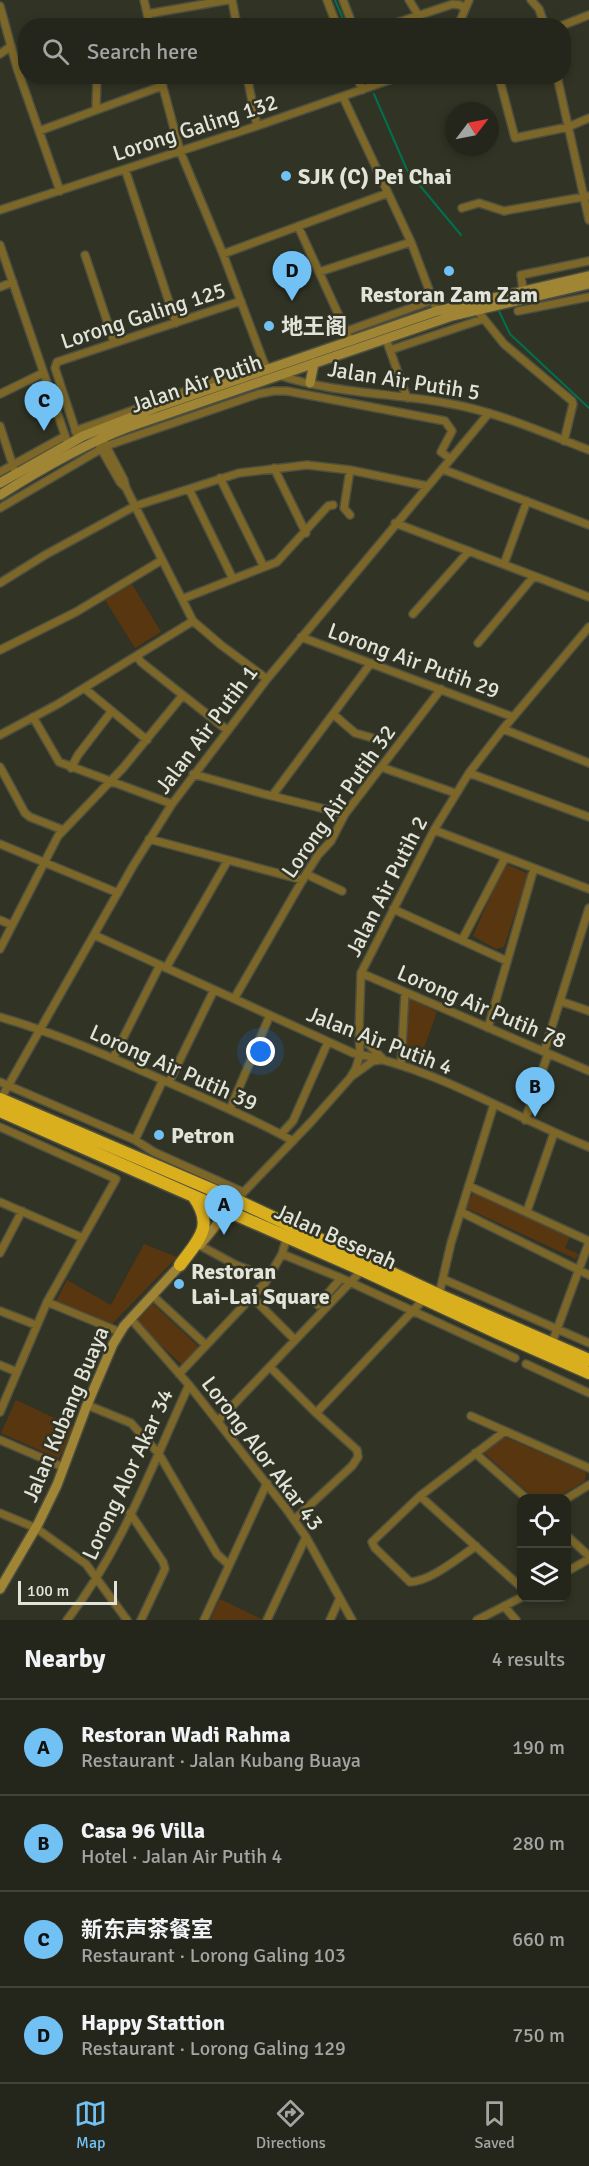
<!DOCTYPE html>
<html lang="en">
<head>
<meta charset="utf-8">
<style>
	body { margin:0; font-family:Signika,"Noto Sans SC",sans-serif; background:#2d2e24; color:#f1f3f6 }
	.controls { position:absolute; right:18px; bottom:18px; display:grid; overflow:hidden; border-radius:12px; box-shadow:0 3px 9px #0003 }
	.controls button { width:54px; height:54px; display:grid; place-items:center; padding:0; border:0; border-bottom:2px solid #42433a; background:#25261b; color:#f1f3f6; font:30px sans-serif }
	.compass { position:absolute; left:445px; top:102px; width:54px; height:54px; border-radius:50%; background:#25261b; box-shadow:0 3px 9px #0003; rotate:58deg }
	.scale { position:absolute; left:18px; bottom:15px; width:99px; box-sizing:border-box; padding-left:6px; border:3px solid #e2e4da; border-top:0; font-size:16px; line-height:21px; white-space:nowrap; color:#e2e4da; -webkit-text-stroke:4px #313324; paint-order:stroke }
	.you { position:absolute; left:261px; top:1052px; width:21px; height:21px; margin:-15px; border:4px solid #fff; border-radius:50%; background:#1a73e8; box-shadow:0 0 0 9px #1a73e833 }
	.badge { display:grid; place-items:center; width:39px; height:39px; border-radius:50%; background:#71c1f5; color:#111; font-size:20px; font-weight:700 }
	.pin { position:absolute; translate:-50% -50px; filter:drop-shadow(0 2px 3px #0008) }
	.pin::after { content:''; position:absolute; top:32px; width:21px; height:18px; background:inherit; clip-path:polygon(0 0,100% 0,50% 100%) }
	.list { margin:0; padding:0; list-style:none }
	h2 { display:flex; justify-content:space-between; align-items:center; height:78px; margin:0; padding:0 24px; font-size:26px }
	h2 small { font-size:20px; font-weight:400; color:#a3a5a3 }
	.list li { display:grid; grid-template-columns:39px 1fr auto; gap:18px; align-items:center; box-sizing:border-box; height:96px; padding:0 24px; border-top:2px solid #42433a }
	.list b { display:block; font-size:22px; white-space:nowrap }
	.list p { margin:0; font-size:20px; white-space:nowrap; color:#a3a5a3 }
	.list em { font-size:20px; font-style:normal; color:#a3a5a3 }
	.icon { flex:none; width:33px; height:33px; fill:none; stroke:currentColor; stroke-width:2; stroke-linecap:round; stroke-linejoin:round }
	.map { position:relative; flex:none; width:589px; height:1620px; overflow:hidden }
	.search { position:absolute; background:#25261b; box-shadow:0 3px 9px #0003; left:18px; right:18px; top:18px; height:66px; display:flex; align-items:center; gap:15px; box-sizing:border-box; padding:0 21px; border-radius:24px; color:#a3a5a3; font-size:22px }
	.sheet { height:462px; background:#25261b }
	nav { display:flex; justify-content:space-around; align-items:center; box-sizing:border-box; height:84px; border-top:2px solid #42433a; background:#25261b; font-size:16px; color:#a3a5a3 }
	nav a { display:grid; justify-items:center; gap:3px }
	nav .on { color:#71c1f5 }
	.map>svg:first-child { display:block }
</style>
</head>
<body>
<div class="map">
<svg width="589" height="1620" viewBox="0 0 589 1620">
	<rect width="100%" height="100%" fill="#313324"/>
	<path fill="#583610" d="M 132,584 L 161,632 L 135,648 L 105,600 Z
		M 505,863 L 528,874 L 504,947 L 496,949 L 473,936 Z
		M 409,998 L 437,1012 L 418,1065 L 406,1061 Z
		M 474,1191 L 571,1235 L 565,1248 L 579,1254 L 576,1259 L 466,1208 Z
		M 144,1244 L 177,1257 L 111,1325 L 55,1303 L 67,1280 L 111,1305 Z
		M 152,1303 L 199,1347 L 182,1365 L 135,1321 Z
		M 16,1400 L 74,1427 L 59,1459 L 1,1433 Z
		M 505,1437 L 586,1472 L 585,1481 L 556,1498 L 534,1498 L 484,1453 Z
		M 220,1599 L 263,1620 L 210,1620 Z"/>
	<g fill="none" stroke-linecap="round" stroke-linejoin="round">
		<path stroke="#00714f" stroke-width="2" d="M 335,0 L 346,26
			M 367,76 L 369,80
			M 374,94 L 407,170 L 461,235
			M 497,307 L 510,334 L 589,408"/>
		<g stroke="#4d4f41" stroke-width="10">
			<path id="street" d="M 144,0 L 150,26
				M 232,0 L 237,26
				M 327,0 L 337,26
				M 343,0 L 353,26
				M 409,0 L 425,26
				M 531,0 L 539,9 L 545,26
				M 0,6 L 17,68 L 60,191
				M 147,14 L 228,0
				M 387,26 L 453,4 L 460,5 L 465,9
				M 458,26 L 469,0
				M 561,26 L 589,15
				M 0,54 L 11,46
				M 160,76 L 180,151 L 223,254 L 264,363 L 269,370
				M 247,76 L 257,126
				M 357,76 L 362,90
				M 557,76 L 589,220
				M 500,81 L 515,138 L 568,127 L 589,118
				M 343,97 L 411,242 L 437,311
				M 96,109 L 97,76
				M 39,131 L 162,86
				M 125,169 L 176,323
				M 462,208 L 479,203 L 504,211 L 589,196
				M 0,210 L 257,126 L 401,76
				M 298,226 L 351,342
				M 0,245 L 68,444
				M 223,254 L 388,193
				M 85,255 L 114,342
				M 319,272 L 411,242
				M 0,287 L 13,282
				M 523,290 L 521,275 L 589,261
				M 476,309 L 504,344 L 572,401 L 573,404 L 564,441
				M 518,311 L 589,297
				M 347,331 L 433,300
				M 386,339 L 407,398
				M 390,350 L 483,319
				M 278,375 C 332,393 390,393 446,403 C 495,411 542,432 589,450
				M 0,394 L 43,373
				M 0,426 L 14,469
				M 75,431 L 264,363
				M 78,438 L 55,368 L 57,362 L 241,301
				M 104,442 L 124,480 L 126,488 L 193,621 L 221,645 L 267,679
				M 106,446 L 258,394 L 274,391 L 287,391 L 445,421 L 452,431 L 441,452 L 451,459
				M 100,447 L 120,482 L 126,488
				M 274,468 L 306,533
				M 442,469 L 589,525
				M 0,472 L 65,436
				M 220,478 L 264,567
				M 189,489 L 233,579
				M 0,508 L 101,449
				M 350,515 L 344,508 L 350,470
				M 395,523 L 589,597
				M 504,564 L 527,501
				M 0,583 L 45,555 L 135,506 L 239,473 L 307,465 L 350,470 L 427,486
				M 182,599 L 277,562 L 328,506 L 333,505
				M 413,614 L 469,551
				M 301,637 L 513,717
				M 478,643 L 534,576
				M 0,650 L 76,612 L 162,560
				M 137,656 L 141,662 L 227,730
				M 84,688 L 147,740
				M 333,714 L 355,733 L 380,740
				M 33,717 L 59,762 L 172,804
				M 503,729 L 589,763
				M 0,735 L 58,704 L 193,621
				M 0,767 L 25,813 L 30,817 L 63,830
				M 381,767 L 455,793
				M 71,768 L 78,755 L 111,712
				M 469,773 L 589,817
				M 193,774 L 264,794 L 345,814
				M 272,796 L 371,663
				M 434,830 L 589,889
				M 149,839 L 303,880
				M 0,844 L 118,893
				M 306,874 L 342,891
				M 393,909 L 507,961
				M 0,920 L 12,925
				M 94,935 L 353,1053 C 436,1068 511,1116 589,1147
				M 462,940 L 505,858
				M 0,949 L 58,836 L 123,768 L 183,695
				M 166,968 L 228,860
				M 361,973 L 589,1071
				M 234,999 L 306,874 L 318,855 L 331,841 L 345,814 L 441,689
				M 560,1001 L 589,1011
				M 0,1017 C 59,1034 115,1059 172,1084 C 213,1102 254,1119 293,1141
				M 488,1028 L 534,868
				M 360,1032 L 367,1043 L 382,1058
				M 544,1052 L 589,908
				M 113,1058 L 160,965
				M 401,1065 L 405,992
				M 352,1076 L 373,1061 L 381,1060
				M 0,1082 L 135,1140 L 154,1152 L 243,1192
				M 169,1082 L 214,990
				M 0,1100 L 133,866 L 172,804 L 267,679 L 489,413
				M 230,1109 L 270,1015
				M 525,1120 L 548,1054
				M 0,1127 L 116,1179 L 47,1302 L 0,1412
				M 281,1134 L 293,1121 L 328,1042
				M 135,1140 L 163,1080
				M 469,1186 L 589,1241
				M 236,1200 L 311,1122 L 350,1078 L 356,1068 L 360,1054 L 359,1031 L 361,973 L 434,830 L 469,773 L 503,729 L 589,627
				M 0,1202 L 83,1238
				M 527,1211 L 554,1133
				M 461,1212 L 589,1275
				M 199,1245 L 236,1265 L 269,1277
				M 0,1253 L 22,1211
				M 282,1254 L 341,1278 L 515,1358
				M 443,1279 L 589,1343
				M 439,1295 L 451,1243 L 494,1104
				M 153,1296 L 206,1345
				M 252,1297 L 295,1340
				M 47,1302 L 120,1332
				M 318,1305 L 341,1278
				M 0,1311 L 36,1325
				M 131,1319 L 189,1385 L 287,1510 L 306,1537 L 352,1620
				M 552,1343 L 589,1242
				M 526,1364 L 589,1393
				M 0,1365 L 17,1372
				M 270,1367 L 316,1413 L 357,1450 L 358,1457 L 352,1466 L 294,1520
				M 179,1374 L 265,1283 L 282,1254 L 287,1237
				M 87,1405 L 131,1423 L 159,1454 L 217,1554 L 229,1565
				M 316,1413 L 424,1299
				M 471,1416 L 589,1468
				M 218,1421 L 362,1270
				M 0,1440 L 63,1467
				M 475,1453 L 526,1498
				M 420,1496 L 522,1588
				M 566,1499 L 589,1485
				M 0,1513 L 36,1528 L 86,1564 L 127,1620
				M 130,1513 L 163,1562 L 165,1569 L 141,1620
				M 566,1535 L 589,1556
				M 476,1546 C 458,1558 431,1581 410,1582 L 375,1548 L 372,1542 L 420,1496 L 505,1431
				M 566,1572 L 589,1559
				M 504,1606 L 516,1620
				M 67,1620 C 122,1550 152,1465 189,1385
				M 204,1620 L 267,1483
				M 267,1620 L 306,1537
				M 330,1620 L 340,1598
				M 477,1620 L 522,1597"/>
		</g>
		<g stroke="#4d4f41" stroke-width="12">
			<path id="secondary" d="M 310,383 L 314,363
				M 0,483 L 83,436 L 155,408 L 437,311 L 589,276
				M 0,495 C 41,469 84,444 129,427 L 452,316 L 589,284
				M 200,1245 L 231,1207
				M 0,1589 L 38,1524 L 57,1485 L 87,1405 L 113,1344 L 124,1326 L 184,1261"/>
		</g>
		<g stroke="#4d4f41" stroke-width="15">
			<path id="highway" d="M 0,1099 L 236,1200 L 439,1295 L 589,1360
				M 0,1111 L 362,1270 L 498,1333 L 589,1373
				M 180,1265 C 198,1240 215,1227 194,1197"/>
		</g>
		<use href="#street" stroke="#7c6728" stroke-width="7"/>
		<use href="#secondary" stroke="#a08535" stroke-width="9"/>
		<use href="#highway" stroke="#daaf1e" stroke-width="12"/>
	</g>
	<g fill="#71c1f5" stroke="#313324" stroke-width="2">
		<circle cx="286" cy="176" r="6"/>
		<circle cx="449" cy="271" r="6"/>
		<circle cx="269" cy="326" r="6"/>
		<circle cx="159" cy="1135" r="6"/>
		<circle cx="179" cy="1284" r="6"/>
	</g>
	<g text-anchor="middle" stroke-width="5" stroke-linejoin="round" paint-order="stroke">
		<g font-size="22" fill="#e2e4da" stroke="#313324">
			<text transform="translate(195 127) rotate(-18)" y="8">Lorong Galing 132</text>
			<text transform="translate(143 315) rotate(-18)" y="8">Lorong Galing 125</text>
			<text transform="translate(404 380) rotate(9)" y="8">Jalan Air Putih 5</text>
			<text transform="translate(196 383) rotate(-19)" y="8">Jalan Air Putih</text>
			<text transform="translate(414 660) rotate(20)" y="8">Lorong Air Putih 29</text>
			<text transform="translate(206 729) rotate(-53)" y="8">Jalan Air Putih 1</text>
			<text transform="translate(338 801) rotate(-55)" y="8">Lorong Air Putih 32</text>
			<text transform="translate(386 886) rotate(-63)" y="8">Jalan Air Putih 2</text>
			<text transform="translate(482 1006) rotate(23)" y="8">Lorong Air Putih 78</text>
			<text transform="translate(380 1040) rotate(21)" y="8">Jalan Air Putih 4</text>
			<text transform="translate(174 1067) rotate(24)" y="8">Lorong Air Putih 39</text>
			<text transform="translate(336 1236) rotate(24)" y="8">Jalan Beserah</text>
			<text transform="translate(65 1414) rotate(-67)" y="8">Jalan Kubang Buaya</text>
			<text transform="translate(263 1453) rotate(53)" y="8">Lorong Alor Akar 43</text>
			<text transform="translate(127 1474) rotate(-65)" y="8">Lorong Alor Akar 34</text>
		</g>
		<g font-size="22" font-weight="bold" fill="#e2e4da" stroke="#313324" text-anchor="start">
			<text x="298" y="184">SJK (C) Pei Chai</text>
			<text x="449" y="302" text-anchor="middle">Restoran Zam Zam</text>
			<text x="281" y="334">地王阁</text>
			<text x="171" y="1143">Petron</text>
			<text x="191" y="1279">Restoran<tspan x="191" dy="25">Lai-Lai Square</tspan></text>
		</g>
	</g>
</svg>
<div class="controls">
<button><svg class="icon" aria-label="locate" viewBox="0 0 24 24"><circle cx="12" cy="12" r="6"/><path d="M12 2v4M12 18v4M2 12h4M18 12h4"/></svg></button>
<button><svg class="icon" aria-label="layers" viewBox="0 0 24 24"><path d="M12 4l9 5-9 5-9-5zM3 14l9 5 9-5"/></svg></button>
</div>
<svg class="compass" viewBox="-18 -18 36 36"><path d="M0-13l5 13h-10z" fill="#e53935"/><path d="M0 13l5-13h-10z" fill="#a3a5a3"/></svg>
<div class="scale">100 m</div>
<div class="you"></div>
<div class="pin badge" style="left:224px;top:1235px">A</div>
<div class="pin badge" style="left:535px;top:1117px">B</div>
<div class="pin badge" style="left:44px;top:431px">C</div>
<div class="pin badge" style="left:292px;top:301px">D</div>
<div class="search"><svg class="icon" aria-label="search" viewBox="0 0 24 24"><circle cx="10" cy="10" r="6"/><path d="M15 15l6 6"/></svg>Search here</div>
</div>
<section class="sheet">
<h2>Nearby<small>4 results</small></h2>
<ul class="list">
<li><span class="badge">A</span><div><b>Restoran Wadi Rahma</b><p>Restaurant · Jalan Kubang Buaya</p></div><em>190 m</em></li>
<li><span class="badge">B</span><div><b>Casa 96 Villa</b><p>Hotel · Jalan Air Putih 4</p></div><em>280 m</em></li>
<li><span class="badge">C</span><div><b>新东声茶餐室</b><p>Restaurant · Lorong Galing 103</p></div><em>660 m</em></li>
<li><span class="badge">D</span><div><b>Happy Stattion</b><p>Restaurant · Lorong Galing 129</p></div><em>750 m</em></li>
</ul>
</section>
<nav>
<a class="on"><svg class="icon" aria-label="map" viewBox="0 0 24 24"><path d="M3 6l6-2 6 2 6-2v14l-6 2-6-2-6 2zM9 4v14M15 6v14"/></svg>Map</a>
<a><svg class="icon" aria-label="directions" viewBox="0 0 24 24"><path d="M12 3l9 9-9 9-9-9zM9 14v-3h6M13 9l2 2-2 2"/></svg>Directions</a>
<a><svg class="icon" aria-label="saved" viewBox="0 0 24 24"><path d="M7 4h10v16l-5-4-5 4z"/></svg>Saved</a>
</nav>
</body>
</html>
